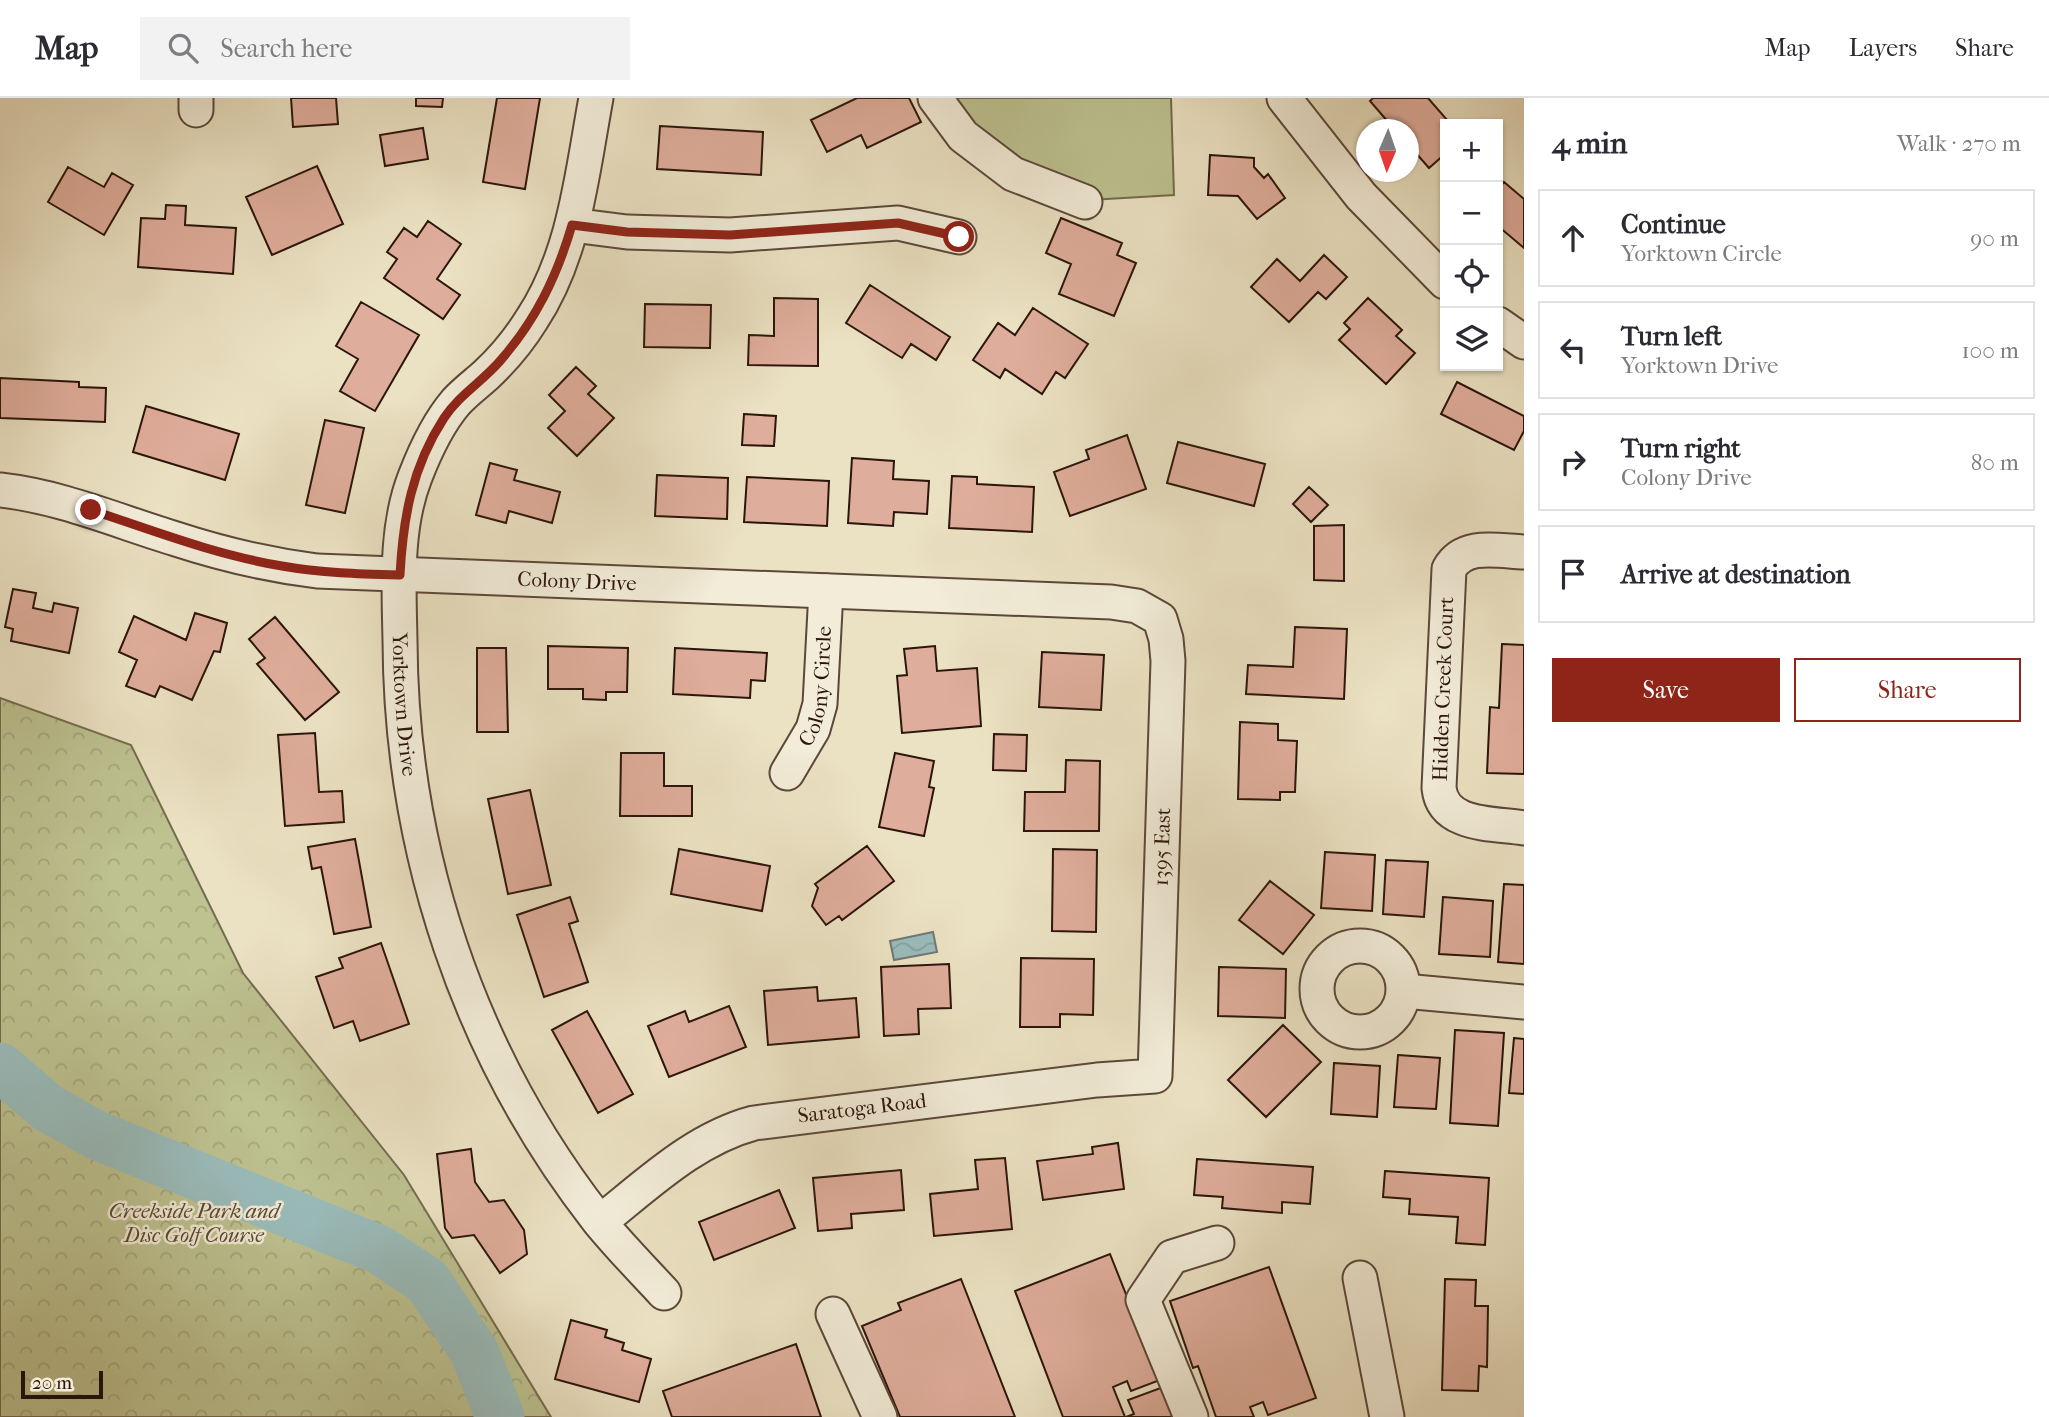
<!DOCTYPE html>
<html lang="en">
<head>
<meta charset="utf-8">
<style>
	body { margin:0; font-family:"IM FELL French Canon",serif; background:#f2f2f3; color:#2b2b33 }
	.controls { position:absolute; right:21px; top:21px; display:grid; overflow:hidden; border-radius:0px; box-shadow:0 2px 5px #0004 }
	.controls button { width:63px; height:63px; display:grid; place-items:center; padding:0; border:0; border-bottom:2px solid #e1e1e2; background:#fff; color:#2b2b33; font:35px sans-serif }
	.compass { position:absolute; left:1356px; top:21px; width:63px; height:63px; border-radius:50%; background:#fff; box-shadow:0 2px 5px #0004; rotate:182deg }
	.scale { position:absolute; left:21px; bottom:18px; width:82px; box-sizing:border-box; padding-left:7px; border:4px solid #2c150b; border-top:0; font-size:19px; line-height:24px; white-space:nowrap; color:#2c150b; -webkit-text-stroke:5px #f2ecd8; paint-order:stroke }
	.stop { position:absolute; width:21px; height:21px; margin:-16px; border:5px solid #8f2418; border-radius:50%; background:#fff }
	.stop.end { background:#8f2418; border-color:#fff; box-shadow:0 2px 7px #0008 }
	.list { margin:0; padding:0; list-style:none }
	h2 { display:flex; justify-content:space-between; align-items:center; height:91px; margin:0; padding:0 28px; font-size:30px }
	h2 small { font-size:23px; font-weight:400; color:#7c7c81 }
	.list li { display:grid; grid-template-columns:46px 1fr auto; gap:21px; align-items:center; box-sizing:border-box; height:98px; margin:0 14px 14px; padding:0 14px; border:2px solid #e1e1e2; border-radius:0px }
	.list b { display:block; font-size:26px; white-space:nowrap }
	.list p { margin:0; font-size:23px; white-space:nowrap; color:#7c7c81 }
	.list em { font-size:23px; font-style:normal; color:#7c7c81 }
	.actions { display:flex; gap:14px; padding:21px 28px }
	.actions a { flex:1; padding:16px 0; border:2px solid #8f2418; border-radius:0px; text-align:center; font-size:24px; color:#8f2418 }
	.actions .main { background:#8f2418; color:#fff }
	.icon { flex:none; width:38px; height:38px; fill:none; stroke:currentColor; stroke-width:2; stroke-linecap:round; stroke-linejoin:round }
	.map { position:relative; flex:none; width:1524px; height:1319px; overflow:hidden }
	header { display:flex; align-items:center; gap:42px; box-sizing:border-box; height:98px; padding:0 35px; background:#fff; border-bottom:2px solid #e1e1e2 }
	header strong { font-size:33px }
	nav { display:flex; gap:38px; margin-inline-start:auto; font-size:24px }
	.search { width:490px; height:63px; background:#f2f2f3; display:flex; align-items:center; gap:18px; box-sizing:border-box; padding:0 24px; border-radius:0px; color:#7c7c81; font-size:26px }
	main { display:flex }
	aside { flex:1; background:#fff }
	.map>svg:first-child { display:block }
</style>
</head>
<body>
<header>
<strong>Map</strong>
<div class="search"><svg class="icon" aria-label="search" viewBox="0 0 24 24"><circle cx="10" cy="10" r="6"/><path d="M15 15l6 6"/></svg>Search here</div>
<nav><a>Map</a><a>Layers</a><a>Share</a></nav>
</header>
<main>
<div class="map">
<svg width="1524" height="1319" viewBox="0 0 1524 1319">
	<defs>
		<pattern id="park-crowns" width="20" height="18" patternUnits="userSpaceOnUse" patternTransform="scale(1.75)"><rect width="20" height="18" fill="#bdc290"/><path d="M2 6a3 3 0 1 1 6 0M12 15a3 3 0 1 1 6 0" fill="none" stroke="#a3a67b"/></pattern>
		<pattern id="water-waves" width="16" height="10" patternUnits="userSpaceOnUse" patternTransform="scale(1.75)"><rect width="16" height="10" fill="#9abcbb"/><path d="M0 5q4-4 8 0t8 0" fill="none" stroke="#85a19f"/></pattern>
	</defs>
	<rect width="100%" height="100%" fill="#ebe2c3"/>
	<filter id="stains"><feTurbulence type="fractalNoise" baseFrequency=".00286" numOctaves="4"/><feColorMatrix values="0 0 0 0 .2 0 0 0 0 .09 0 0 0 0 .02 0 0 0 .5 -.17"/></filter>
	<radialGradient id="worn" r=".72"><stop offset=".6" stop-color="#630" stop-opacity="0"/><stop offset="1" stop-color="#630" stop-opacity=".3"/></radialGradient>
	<path fill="#bdc290" stroke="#746c4e" stroke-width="2" d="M 939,0 L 1171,0 L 1174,97 L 1090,102 L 1012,70 Z"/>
	<path fill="url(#park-crowns)" stroke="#746c4e" stroke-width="2" d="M 0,600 L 131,647 L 243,875 L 404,1077 L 551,1319 L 0,1319 Z"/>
	<path fill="url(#water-waves)" stroke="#6e7975" stroke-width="2" d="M 933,834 L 937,854 L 894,862 L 890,843 Z"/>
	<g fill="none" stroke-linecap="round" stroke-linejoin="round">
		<path stroke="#9abcbb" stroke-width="49" d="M 0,969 L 48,1010 L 96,1037 L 380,1152 L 427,1183 L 475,1255 L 500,1319"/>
	</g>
	<path fill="#dfad9b" stroke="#2c150b" stroke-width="2" d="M 291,0 L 336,0 L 338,26 L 293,29 Z
		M 416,0 L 443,0 L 442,9 L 416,8 Z
		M 497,0 L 540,0 L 525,91 L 483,84 Z
		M 857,0 L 909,0 L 921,24 L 867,50 L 861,37 L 827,54 L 811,22 Z
		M 1373,0 L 1428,0 L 1448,23 L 1441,28 L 1445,33 L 1445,56 L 1429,70 L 1408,46 L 1408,32 L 1395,32 L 1370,3 Z
		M 660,28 L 763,34 L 761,77 L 657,71 Z
		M 423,30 L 428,61 L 385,68 L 380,37 Z
		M 1210,57 L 1254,60 L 1254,69 L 1264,80 L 1268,76 L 1285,100 L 1257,121 L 1238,98 L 1208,97 Z
		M 317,68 L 343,126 L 272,157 L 246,99 Z
		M 68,69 L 104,89 L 112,75 L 133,87 L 104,137 L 48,104 Z
		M 1504,84 L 1524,101 L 1524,150 L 1498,128 L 1498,91 Z
		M 166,107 L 186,108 L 185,127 L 236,130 L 233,176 L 138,169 L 141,120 L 165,121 Z
		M 1061,120 L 1122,145 L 1117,157 L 1136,165 L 1114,218 L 1059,196 L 1071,166 L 1046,155 Z
		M 428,123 L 461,146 L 437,181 L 460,197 L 443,221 L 384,180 L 397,161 L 387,154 L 404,130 L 417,139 Z
		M 1324,157 L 1347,179 L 1326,201 L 1318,194 L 1289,224 L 1251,189 L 1277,161 L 1300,183 Z
		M 870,187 L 950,239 L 936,262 L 911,246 L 902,260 L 846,225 Z
		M 774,200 L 818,201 L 818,268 L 748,267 L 749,237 L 774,238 Z
		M 1368,200 L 1402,232 L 1396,238 L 1415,255 L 1386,286 L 1339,242 L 1350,231 L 1344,225 Z
		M 361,204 L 419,237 L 375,313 L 340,293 L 358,261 L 336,248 Z
		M 645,206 L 711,207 L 710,250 L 644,249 Z
		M 1033,210 L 1088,246 L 1065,280 L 1056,274 L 1042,296 L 1005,271 L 1000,280 L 973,262 L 998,225 L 1015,237 Z
		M 576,269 L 596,288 L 588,296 L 614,320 L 577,358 L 548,330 L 565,313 L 549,297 Z
		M 0,280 L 79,284 L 79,289 L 106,290 L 105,324 L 0,320 Z
		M 1457,284 L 1524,318 L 1524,333 L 1514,352 L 1441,316 Z
		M 146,308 L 239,336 L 225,382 L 133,354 Z
		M 744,316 L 776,318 L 774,348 L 742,347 Z
		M 325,322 L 364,330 L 345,415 L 306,407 Z
		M 1127,337 L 1146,391 L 1070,418 L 1054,374 L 1089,361 L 1086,352 Z
		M 1178,344 L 1265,366 L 1254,408 L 1167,385 Z
		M 852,360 L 894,363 L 893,381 L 929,383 L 927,416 L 894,414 L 893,428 L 848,425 Z
		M 490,365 L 517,372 L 514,382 L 560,394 L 552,425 L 509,413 L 506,425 L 476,417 Z
		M 657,377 L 728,380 L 727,421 L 655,418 Z
		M 952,378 L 977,379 L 977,386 L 1034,389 L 1032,434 L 949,430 Z
		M 747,379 L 829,383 L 827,428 L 744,424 Z
		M 1309,389 L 1328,407 L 1311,424 L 1293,406 Z
		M 1344,427 L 1344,483 L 1314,482 L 1314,428 Z
		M 13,491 L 36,495 L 33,510 L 52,514 L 54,505 L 78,510 L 69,555 L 11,543 L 13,531 L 5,529 Z
		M 195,515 L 227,525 L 220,554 L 214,553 L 192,602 L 160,588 L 155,599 L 126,588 L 137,562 L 119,554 L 134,518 L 186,542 Z
		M 275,519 L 339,594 L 305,622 L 257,566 L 265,560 L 249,541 Z
		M 1295,529 L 1347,531 L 1344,601 L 1246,596 L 1248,567 L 1293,569 Z
		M 1502,546 L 1524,547 L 1524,676 L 1487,675 L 1490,609 L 1499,610 Z
		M 548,548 L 628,550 L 627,594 L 606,594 L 606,602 L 583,601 L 583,591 L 548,591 Z
		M 935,548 L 937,573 L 977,570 L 981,628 L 902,635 L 897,578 L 907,577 L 904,551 Z
		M 477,550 L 506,550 L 508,634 L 477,634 Z
		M 675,550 L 767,555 L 765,583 L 751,582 L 750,600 L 673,596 Z
		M 1042,554 L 1104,557 L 1101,612 L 1039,609 Z
		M 1240,624 L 1278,626 L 1278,642 L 1297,643 L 1295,694 L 1280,694 L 1280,702 L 1238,701 Z
		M 315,635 L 319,694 L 342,693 L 344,724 L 285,728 L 278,637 Z
		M 994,636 L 1027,637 L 1026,673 L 993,672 Z
		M 621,655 L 664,655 L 664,688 L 692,688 L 692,718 L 620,718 Z
		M 895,655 L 934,663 L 929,689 L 934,690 L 924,738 L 879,729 Z
		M 1066,662 L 1100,663 L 1099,733 L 1024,733 L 1025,694 L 1065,694 Z
		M 530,692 L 551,787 L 508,796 L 488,701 Z
		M 355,741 L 371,829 L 334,836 L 321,769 L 312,771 L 308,749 Z
		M 867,748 L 894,783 L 842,822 L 839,818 L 826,827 L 812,808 L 818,790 L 815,786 Z
		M 679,751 L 770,768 L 762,813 L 671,796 Z
		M 1053,751 L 1097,752 L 1096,834 L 1052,833 Z
		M 1325,754 L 1375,757 L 1372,813 L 1321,810 Z
		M 1386,762 L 1428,764 L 1424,819 L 1383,816 Z
		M 1270,783 L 1314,817 L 1283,856 L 1239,822 Z
		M 1504,786 L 1524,787 L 1524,866 L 1498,864 Z
		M 570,799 L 578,823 L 569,826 L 588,884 L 544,899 L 517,817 Z
		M 1443,799 L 1493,803 L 1490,859 L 1439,856 Z
		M 381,845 L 409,926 L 360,943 L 353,923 L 334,930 L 316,879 L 343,870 L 339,860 Z
		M 1021,860 L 1094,861 L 1093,917 L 1060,916 L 1060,929 L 1020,929 Z
		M 949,866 L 951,910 L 918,911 L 919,936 L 884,938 L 881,869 Z
		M 1219,869 L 1286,871 L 1285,920 L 1218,918 Z
		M 817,889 L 818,903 L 856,900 L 859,939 L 768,947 L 764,893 Z
		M 729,908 L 746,949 L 669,979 L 648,928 L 685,913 L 689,924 Z
		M 587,913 L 633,996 L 598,1015 L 552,932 Z
		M 1283,927 L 1321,964 L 1266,1019 L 1228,982 Z
		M 1455,932 L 1504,935 L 1498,1028 L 1450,1025 Z
		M 1514,940 L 1524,941 L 1524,996 L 1509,995 Z
		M 1398,957 L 1440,960 L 1436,1011 L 1394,1009 Z
		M 1334,965 L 1380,968 L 1377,1019 L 1331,1016 Z
		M 1118,1045 L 1124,1091 L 1043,1102 L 1037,1063 L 1093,1056 L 1092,1049 Z
		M 471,1051 L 475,1084 L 489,1104 L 504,1102 L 524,1132 L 527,1156 L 500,1175 L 474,1137 L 452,1140 L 445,1130 L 437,1056 Z
		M 1005,1060 L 1012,1131 L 934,1138 L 930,1096 L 978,1091 L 975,1062 Z
		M 1197,1061 L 1313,1069 L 1310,1106 L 1282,1104 L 1282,1115 L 1222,1110 L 1223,1099 L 1194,1097 Z
		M 901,1072 L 904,1112 L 851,1116 L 852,1130 L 818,1133 L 813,1080 Z
		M 1385,1073 L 1489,1080 L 1485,1147 L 1456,1145 L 1458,1119 L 1409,1116 L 1410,1101 L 1383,1099 Z
		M 779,1092 L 795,1130 L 714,1162 L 699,1124 Z
		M 1110,1156 L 1160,1282 L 1131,1293 L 1127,1283 L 1113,1289 L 1125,1319 L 1063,1319 L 1015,1193 Z
		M 1269,1169 L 1316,1300 L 1268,1317 L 1263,1304 L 1250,1309 L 1254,1319 L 1216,1319 L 1198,1268 L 1193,1270 L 1170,1203 Z
		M 961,1181 L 1015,1319 L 900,1319 L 862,1228 L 901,1212 L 898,1205 Z
		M 1445,1181 L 1476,1182 L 1475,1208 L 1488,1208 L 1487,1269 L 1479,1268 L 1478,1293 L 1442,1292 Z
		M 571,1222 L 607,1232 L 605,1239 L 624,1245 L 622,1252 L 651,1261 L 639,1304 L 555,1281 Z
		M 796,1246 L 821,1319 L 672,1319 L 663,1293 Z
		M 1166,1288 L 1178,1319 L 1126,1319 L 1134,1316 L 1128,1302 Z"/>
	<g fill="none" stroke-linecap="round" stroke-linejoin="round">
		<g stroke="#5c4839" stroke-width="37">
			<g id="minor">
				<path id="s1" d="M 596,0 C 582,75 575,156 532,221 C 519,242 503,261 486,277 C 476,286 465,294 456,304 C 438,325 425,353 415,379 C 395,430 399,489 400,543 C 401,752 468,956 598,1122 C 618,1147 642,1171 664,1195"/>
				<path d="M 935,0 L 963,38 L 1013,76 L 1085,104"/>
				<path d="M 1284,0 L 1361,98 L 1445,184"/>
				<path d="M 196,12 L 196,0"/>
				<path d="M 572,127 L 627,134 L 730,137 L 898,125 L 959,139"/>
				<path d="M 1498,226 L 1524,244"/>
				<path id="s2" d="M 0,392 C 62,399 117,423 176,441 C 222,456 269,467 317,473 L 1111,504 L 1137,508 L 1160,521 L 1166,541 L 1168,563 L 1155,978 L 1097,982 L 754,1025 C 694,1041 648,1086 600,1124"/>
				<path d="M 1524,454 C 1498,453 1464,444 1449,471 L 1439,690 C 1443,729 1494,725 1524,730"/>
				<path id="s3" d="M 787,675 L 813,631 L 820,606 L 826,493"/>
				<circle cx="1360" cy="891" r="43"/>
				<path d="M 1404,893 L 1524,904"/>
				<path d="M 1360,1180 L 1387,1319"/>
				<path d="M 833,1216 L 880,1319"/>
				<path d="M 1191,1319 L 1143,1202 L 1172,1159 L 1217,1145"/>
			</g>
		</g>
		<use href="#minor" stroke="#f2ecd8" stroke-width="33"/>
	</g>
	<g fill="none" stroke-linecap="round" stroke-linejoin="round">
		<path stroke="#8f2418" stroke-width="9" d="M 91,412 C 154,433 216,457 282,468 C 321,475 360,476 400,477 C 403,420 412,369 444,320 C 459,297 483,283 500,263 C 536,222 557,178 572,127 L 627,134 L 730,137 L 898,125 L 959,139"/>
	</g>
	<g text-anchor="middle" stroke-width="5" stroke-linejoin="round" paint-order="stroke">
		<g font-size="21" fill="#2c150b" stroke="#f2ecd8">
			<text dy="7" stroke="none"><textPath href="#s2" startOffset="588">Colony Drive</textPath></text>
			<text dy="7" stroke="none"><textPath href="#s3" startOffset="94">Colony Circle</textPath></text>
			<text transform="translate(1443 591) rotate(-88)" y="7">Hidden Creek Court</text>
			<text dy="7" stroke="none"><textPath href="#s1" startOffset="660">Yorktown Drive</textPath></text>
			<text transform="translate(1162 749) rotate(-88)" y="7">1395 East</text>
			<text transform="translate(862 1010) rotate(-7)" y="7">Saratoga Road</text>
		</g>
		<g font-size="21" font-style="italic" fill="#584933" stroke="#f2ecd8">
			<text x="194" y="1120">Creekside Park and<tspan x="194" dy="24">Disc Golf Course</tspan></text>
		</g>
	</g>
	<rect width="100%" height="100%" filter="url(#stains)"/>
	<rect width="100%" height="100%" fill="url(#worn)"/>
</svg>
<div class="controls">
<button>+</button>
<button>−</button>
<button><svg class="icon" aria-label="locate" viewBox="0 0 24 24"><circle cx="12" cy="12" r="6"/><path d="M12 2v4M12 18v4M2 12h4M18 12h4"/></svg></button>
<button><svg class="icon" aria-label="layers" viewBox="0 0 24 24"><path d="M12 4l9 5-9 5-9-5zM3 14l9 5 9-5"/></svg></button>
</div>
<svg class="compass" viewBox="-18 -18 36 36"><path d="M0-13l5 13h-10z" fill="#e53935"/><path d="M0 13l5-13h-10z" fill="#7c7c81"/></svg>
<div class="scale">20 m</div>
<div class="stop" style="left:959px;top:139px"></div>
<div class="stop end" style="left:91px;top:412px"></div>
</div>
<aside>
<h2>4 min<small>Walk · 270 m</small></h2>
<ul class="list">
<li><svg class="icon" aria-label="ahead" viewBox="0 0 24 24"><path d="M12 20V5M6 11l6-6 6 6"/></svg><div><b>Continue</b><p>Yorktown Circle</p></div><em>90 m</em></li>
<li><svg class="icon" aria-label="left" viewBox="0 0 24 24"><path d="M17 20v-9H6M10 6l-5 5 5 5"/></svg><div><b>Turn left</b><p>Yorktown Drive</p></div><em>100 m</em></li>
<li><svg class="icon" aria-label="right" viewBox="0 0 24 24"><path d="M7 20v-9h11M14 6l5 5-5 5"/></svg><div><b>Turn right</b><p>Colony Drive</p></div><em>80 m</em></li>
<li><svg class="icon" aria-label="arrive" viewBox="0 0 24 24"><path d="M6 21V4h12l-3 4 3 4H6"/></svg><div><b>Arrive at destination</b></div></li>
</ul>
<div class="actions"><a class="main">Save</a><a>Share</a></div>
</aside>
</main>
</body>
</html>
